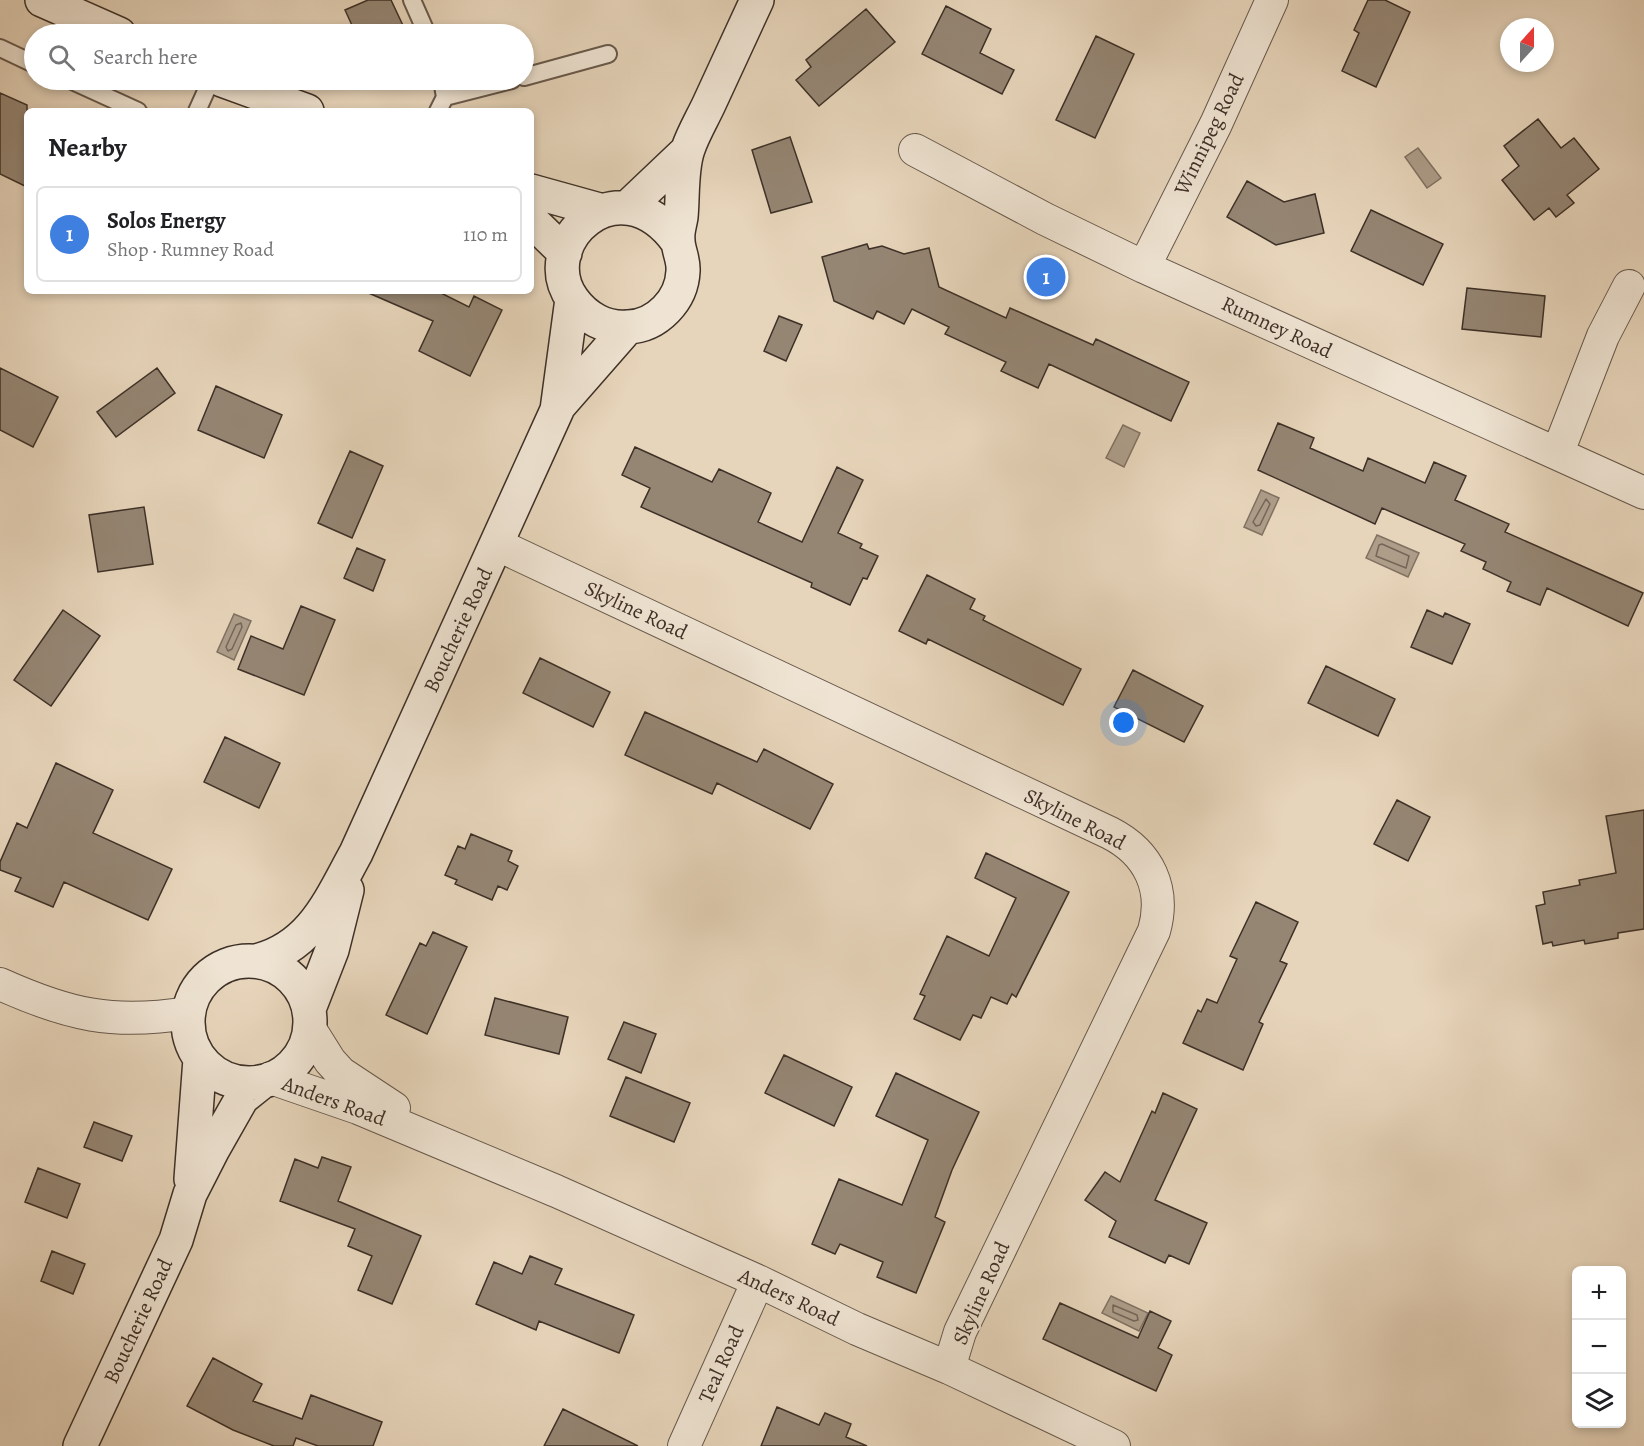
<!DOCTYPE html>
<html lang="en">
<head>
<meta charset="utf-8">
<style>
	body { margin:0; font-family:Alegreya,serif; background:#f6f6f6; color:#202124 }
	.controls { position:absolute; right:18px; bottom:18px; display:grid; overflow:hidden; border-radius:9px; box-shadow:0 3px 9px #0003 }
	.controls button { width:54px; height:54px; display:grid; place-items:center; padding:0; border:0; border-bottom:2px solid #e0e0e0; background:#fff; color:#202124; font:30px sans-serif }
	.compass { position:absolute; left:1500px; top:18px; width:54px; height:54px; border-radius:50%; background:#fff; box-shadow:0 3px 9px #0003; rotate:21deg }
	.you { position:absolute; left:1124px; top:723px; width:21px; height:21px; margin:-15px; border:4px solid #fff; border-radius:50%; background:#1a73e8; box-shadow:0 0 0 9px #1a73e833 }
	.badge { display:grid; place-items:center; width:39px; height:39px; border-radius:50%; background:#0f766e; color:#fff; font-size:20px; font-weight:700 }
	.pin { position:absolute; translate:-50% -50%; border:3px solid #fff; box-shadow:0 2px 6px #0006 }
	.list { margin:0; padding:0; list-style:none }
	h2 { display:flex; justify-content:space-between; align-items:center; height:78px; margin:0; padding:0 24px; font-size:26px }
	h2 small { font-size:20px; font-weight:400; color:#757577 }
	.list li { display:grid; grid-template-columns:39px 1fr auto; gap:18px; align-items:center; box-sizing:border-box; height:96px; margin:0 12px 12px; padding:0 12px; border:2px solid #e0e0e0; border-radius:9px }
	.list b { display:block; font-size:22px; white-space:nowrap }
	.list p { margin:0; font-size:20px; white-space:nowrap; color:#757577 }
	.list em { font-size:20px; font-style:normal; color:#757577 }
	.icon { flex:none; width:33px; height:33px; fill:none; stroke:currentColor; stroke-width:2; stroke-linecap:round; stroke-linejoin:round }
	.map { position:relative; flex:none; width:1644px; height:1446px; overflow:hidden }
	.search { position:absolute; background:#fff; box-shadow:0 3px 9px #0003; left:24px; top:24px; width:510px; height:66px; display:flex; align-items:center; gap:15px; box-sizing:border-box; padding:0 21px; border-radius:33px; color:#757577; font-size:22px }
	.panel { position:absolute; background:#fff; box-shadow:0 3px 9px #0003; left:24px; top:108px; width:510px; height:186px; border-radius:9px }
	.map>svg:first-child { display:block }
</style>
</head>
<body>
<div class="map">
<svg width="1644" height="1446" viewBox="0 0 1644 1446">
	<rect width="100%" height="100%" fill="#e7d5bb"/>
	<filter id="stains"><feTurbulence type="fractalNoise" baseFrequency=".00333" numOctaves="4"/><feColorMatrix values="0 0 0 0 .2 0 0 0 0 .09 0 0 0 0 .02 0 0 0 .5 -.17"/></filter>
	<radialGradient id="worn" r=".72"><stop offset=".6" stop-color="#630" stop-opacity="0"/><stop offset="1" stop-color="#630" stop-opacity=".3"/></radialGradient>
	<path fill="#ad9d89" stroke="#807162" stroke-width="1.5" d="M 1418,148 L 1441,178 L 1427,188 L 1405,157 Z
		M 1123,425 L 1140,433 L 1124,467 L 1106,458 Z
		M 1261,490 L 1279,498 L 1262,535 L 1244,527 Z
		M 1377,535 L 1419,553 L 1408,577 L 1366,558 Z
		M 234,614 L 251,621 L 234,660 L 217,652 Z
		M 1111,1296 L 1148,1313 L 1139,1331 L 1102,1313 Z"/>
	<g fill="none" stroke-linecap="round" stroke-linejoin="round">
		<path stroke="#756658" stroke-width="1.5" d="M 1266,499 L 1270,504 L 1260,525 L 1256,526 L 1253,522 Z
			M 1382,544 L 1409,556 L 1406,568 L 1376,556 L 1379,545 Z
			M 241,623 L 242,627 L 232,649 L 228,651 L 226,647 L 236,625 Z
			M 1113,1305 L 1137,1315 L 1138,1320 L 1134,1321 L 1113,1312 Z"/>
	</g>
	<path fill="#958674" stroke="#3d3027" stroke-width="1.5" d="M 368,0 L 391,0 L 407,34 L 356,34 L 345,10 Z
		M 1368,0 L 1385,0 L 1410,12 L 1376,87 L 1342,71 L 1359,33 L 1354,30 Z
		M 946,6 L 991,29 L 980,53 L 1014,70 L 1002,94 L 922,54 Z
		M 866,9 L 895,42 L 819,106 L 796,80 L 811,67 L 806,60 Z
		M 1096,36 L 1134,54 L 1095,138 L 1056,120 Z
		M 0,93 L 27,105 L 27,187 L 0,174 Z
		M 1538,119 L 1561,148 L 1574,138 L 1599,169 L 1567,195 L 1574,203 L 1556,217 L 1549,208 L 1534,220 L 1502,180 L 1519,166 L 1504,146 Z
		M 790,137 L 812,202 L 771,213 L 752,150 Z
		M 1247,181 L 1284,202 L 1315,194 L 1324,233 L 1276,245 L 1227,217 Z
		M 1371,210 L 1443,244 L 1423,285 L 1351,251 Z
		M 867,244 L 869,249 L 882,246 L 904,254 L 929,248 L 939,287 L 1006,318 L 1010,308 L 1093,345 L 1096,339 L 1189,382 L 1171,421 L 1049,364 L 1038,388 L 1001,371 L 1006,362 L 945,334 L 949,327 L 912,309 L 904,324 L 877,311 L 873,319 L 834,301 L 822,257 Z
		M 1467,288 L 1545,296 L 1541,337 L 1462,329 Z
		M 364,291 L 437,291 L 469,307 L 474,296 L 502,310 L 470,376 L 419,351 L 433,321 Z
		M 779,316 L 802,325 L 786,361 L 764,351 Z
		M 0,368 L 58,397 L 33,447 L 0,430 Z
		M 157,368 L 175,393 L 116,437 L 97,412 Z
		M 216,386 L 282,415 L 264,458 L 198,430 Z
		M 1278,423 L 1314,438 L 1310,448 L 1363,471 L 1368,458 L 1425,483 L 1434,462 L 1466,476 L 1455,500 L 1509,524 L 1505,532 L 1643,593 L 1628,626 L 1547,588 L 1540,605 L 1507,591 L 1511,582 L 1483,569 L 1486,562 L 1461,551 L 1465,544 L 1382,508 L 1375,524 L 1258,470 Z
		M 635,447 L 712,482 L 719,469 L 771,493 L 758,522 L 802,542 L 837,467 L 863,480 L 838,533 L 862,544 L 860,548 L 878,556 L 867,579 L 863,578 L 850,605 L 811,587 L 812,583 L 641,507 L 650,488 L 622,475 Z
		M 350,451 L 383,466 L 352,538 L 318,523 Z
		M 144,507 L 153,564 L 98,572 L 89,515 Z
		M 357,548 L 385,560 L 373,591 L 344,578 Z
		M 927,575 L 975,599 L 970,609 L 985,616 L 983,620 L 1081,669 L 1063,705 L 928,639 L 926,644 L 899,631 Z
		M 301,606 L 335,620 L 304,695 L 238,669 L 251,636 L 283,649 Z
		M 63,610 L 100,636 L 51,706 L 14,680 Z
		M 1427,610 L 1443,617 L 1445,613 L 1470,624 L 1452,664 L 1411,647 Z
		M 540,658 L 610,692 L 593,727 L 523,693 Z
		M 1326,666 L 1395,699 L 1378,736 L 1308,703 Z
		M 1133,670 L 1203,706 L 1184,742 L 1114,707 Z
		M 645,712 L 757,762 L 764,749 L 833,784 L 810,829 L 717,783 L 712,794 L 625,755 Z
		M 225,737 L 280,763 L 259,808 L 204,782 Z
		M 56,763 L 113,790 L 93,833 L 172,869 L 148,920 L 64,882 L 53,907 L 15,891 L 21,878 L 0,870 L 0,862 L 17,823 L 27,828 Z
		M 1397,800 L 1430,817 L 1408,861 L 1374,844 Z
		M 1644,810 L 1644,929 L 1618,933 L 1618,938 L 1585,944 L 1584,940 L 1553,946 L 1552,942 L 1543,944 L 1536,906 L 1545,904 L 1543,892 L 1580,885 L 1579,880 L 1616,873 L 1606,816 Z
		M 471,834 L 512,851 L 508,861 L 518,866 L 507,890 L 498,886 L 492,900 L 455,884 L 457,880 L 445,875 L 458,846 L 465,849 Z
		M 986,853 L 1069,892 L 1016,997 L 1012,994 L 1007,1004 L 991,997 L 981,1018 L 973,1015 L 960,1040 L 914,1019 L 925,996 L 920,994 L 947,936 L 989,956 L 1016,898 L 975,878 Z
		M 1256,902 L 1298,922 L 1280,961 L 1287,964 L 1259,1022 L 1263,1024 L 1243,1070 L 1183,1043 L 1198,1010 L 1201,1012 L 1207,999 L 1217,1003 L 1237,959 L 1230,956 Z
		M 433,932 L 467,947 L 427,1034 L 386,1015 L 420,943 L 426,946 Z
		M 495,998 L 568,1017 L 559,1054 L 485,1035 Z
		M 624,1022 L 656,1034 L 641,1073 L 608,1059 Z
		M 784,1055 L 852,1087 L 834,1126 L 765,1093 Z
		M 896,1073 L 979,1112 L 952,1170 L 935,1217 L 945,1222 L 916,1293 L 877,1277 L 883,1262 L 840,1244 L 835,1254 L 812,1244 L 839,1179 L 902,1205 L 928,1140 L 876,1116 Z
		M 626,1077 L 690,1103 L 674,1142 L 610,1116 Z
		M 1163,1093 L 1197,1109 L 1155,1200 L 1207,1223 L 1189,1264 L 1169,1255 L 1165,1263 L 1109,1237 L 1116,1221 L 1085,1200 L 1105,1172 L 1120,1182 L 1152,1111 L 1155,1113 Z
		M 94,1122 L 132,1136 L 122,1161 L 84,1147 Z
		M 322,1157 L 351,1167 L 338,1201 L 421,1236 L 392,1304 L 358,1290 L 372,1256 L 348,1246 L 355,1229 L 280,1201 L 295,1159 L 318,1168 Z
		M 38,1168 L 80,1184 L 67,1218 L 25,1202 Z
		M 52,1251 L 85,1264 L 73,1294 L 41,1281 Z
		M 530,1256 L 562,1269 L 555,1284 L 634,1315 L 619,1353 L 539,1321 L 536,1330 L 476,1304 L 494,1262 L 522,1274 Z
		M 1060,1303 L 1138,1338 L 1150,1311 L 1171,1321 L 1158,1348 L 1172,1355 L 1156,1391 L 1043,1339 Z
		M 213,1358 L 262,1384 L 253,1401 L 302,1419 L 311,1395 L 382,1422 L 373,1446 L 318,1446 L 296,1438 L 293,1446 L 274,1446 L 233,1430 L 187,1406 Z
		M 777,1407 L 819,1425 L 825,1413 L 851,1424 L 846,1437 L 867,1446 L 761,1446 Z
		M 563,1409 L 638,1446 L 544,1446 Z"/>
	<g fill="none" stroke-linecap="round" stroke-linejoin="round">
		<g stroke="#68594c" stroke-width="20">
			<path id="lane" d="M 412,0 L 427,34
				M 0,48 L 34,64
				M 524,77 L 608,54
				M 70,80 L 138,111
				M 442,80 L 445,97
				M 197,111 L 211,80
				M 438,111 L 445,97 L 512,80"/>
		</g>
		<g stroke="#68594c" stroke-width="34">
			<path id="street" d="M 915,150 L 1045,219 L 1144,267 L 1644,493
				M 1144,267 L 1216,124 L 1272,0
				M 1558,452 L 1603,336 L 1629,286
				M 498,545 L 1110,833 C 1149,853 1166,889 1154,931 L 960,1332 L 949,1368
				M 0,984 C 69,1015 113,1025 188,1013
				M 310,1029 L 330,1061 L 341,1073 L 394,1108
				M 271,1078 L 358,1108 L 556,1191 L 758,1281 L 857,1329 L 949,1368 L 1114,1446
				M 684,1446 L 758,1281"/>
		</g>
		<g stroke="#3d3027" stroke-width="36">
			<path id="secondary" d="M 42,0 L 119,34
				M 222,80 L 307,111
				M 531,191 L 603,211
				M 628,207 L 687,151
				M 531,220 L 565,253
				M 677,241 C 618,161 532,244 573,300 C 586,318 606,329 628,327 C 657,326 682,300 683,271 C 684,260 678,250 678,240 C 677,232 680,224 681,217 C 683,196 681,169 688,149 C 693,134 702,119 709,104 C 725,69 741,35 757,0
				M 558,407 L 628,327
				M 256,961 C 312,947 330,900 356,853 L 557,410 L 572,299
				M188 1022a61 61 0 1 1 122 0a61 61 0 1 1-122 0Z
				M 309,1009 L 332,950 L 347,890
				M 191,1179 L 200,1059
				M 80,1446 L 176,1240 L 190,1194 L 213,1149 L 242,1098 L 262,1082"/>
		</g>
		<use href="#lane" stroke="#efe4d3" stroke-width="16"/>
		<use href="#street" stroke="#efe4d3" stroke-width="32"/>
		<use href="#secondary" stroke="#efe4d3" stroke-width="33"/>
	</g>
	<g text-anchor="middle" stroke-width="4.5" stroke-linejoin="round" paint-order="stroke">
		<g font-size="21" fill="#3d3027" stroke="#efe4d3">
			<text transform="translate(1209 134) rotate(-64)" y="7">Winnipeg Road</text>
			<text transform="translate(1277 327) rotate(25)" y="7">Rumney Road</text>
			<text transform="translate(636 610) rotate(25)" y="7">Skyline Road</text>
			<text transform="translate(458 630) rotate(-65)" y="7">Boucherie Road</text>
			<text transform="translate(1075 819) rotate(27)" y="7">Skyline Road</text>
			<text transform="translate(334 1101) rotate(20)" y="7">Anders Road</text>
			<text transform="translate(981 1293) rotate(-66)" y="7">Skyline Road</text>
			<text transform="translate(789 1297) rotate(25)" y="7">Anders Road</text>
			<text transform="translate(138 1321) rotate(-65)" y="7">Boucherie Road</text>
			<text transform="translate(721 1364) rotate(-66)" y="7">Teal Road</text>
		</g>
	</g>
	<rect width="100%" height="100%" filter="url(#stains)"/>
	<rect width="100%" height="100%" fill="url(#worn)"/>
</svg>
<div class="controls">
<button>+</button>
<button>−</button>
<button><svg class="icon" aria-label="layers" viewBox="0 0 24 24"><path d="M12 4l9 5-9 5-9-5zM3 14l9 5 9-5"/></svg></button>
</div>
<svg class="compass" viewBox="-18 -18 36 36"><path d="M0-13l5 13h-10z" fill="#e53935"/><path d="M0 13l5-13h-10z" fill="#757577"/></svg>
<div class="you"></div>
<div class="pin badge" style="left:1046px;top:277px;background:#3f7fe0">1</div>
<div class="search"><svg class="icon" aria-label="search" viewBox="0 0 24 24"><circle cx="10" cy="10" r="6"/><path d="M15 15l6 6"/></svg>Search here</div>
<section class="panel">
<h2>Nearby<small></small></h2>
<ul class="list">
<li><span class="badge" style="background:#3f7fe0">1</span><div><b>Solos Energy</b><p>Shop · Rumney Road</p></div><em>110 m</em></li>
</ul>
</section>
</div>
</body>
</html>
